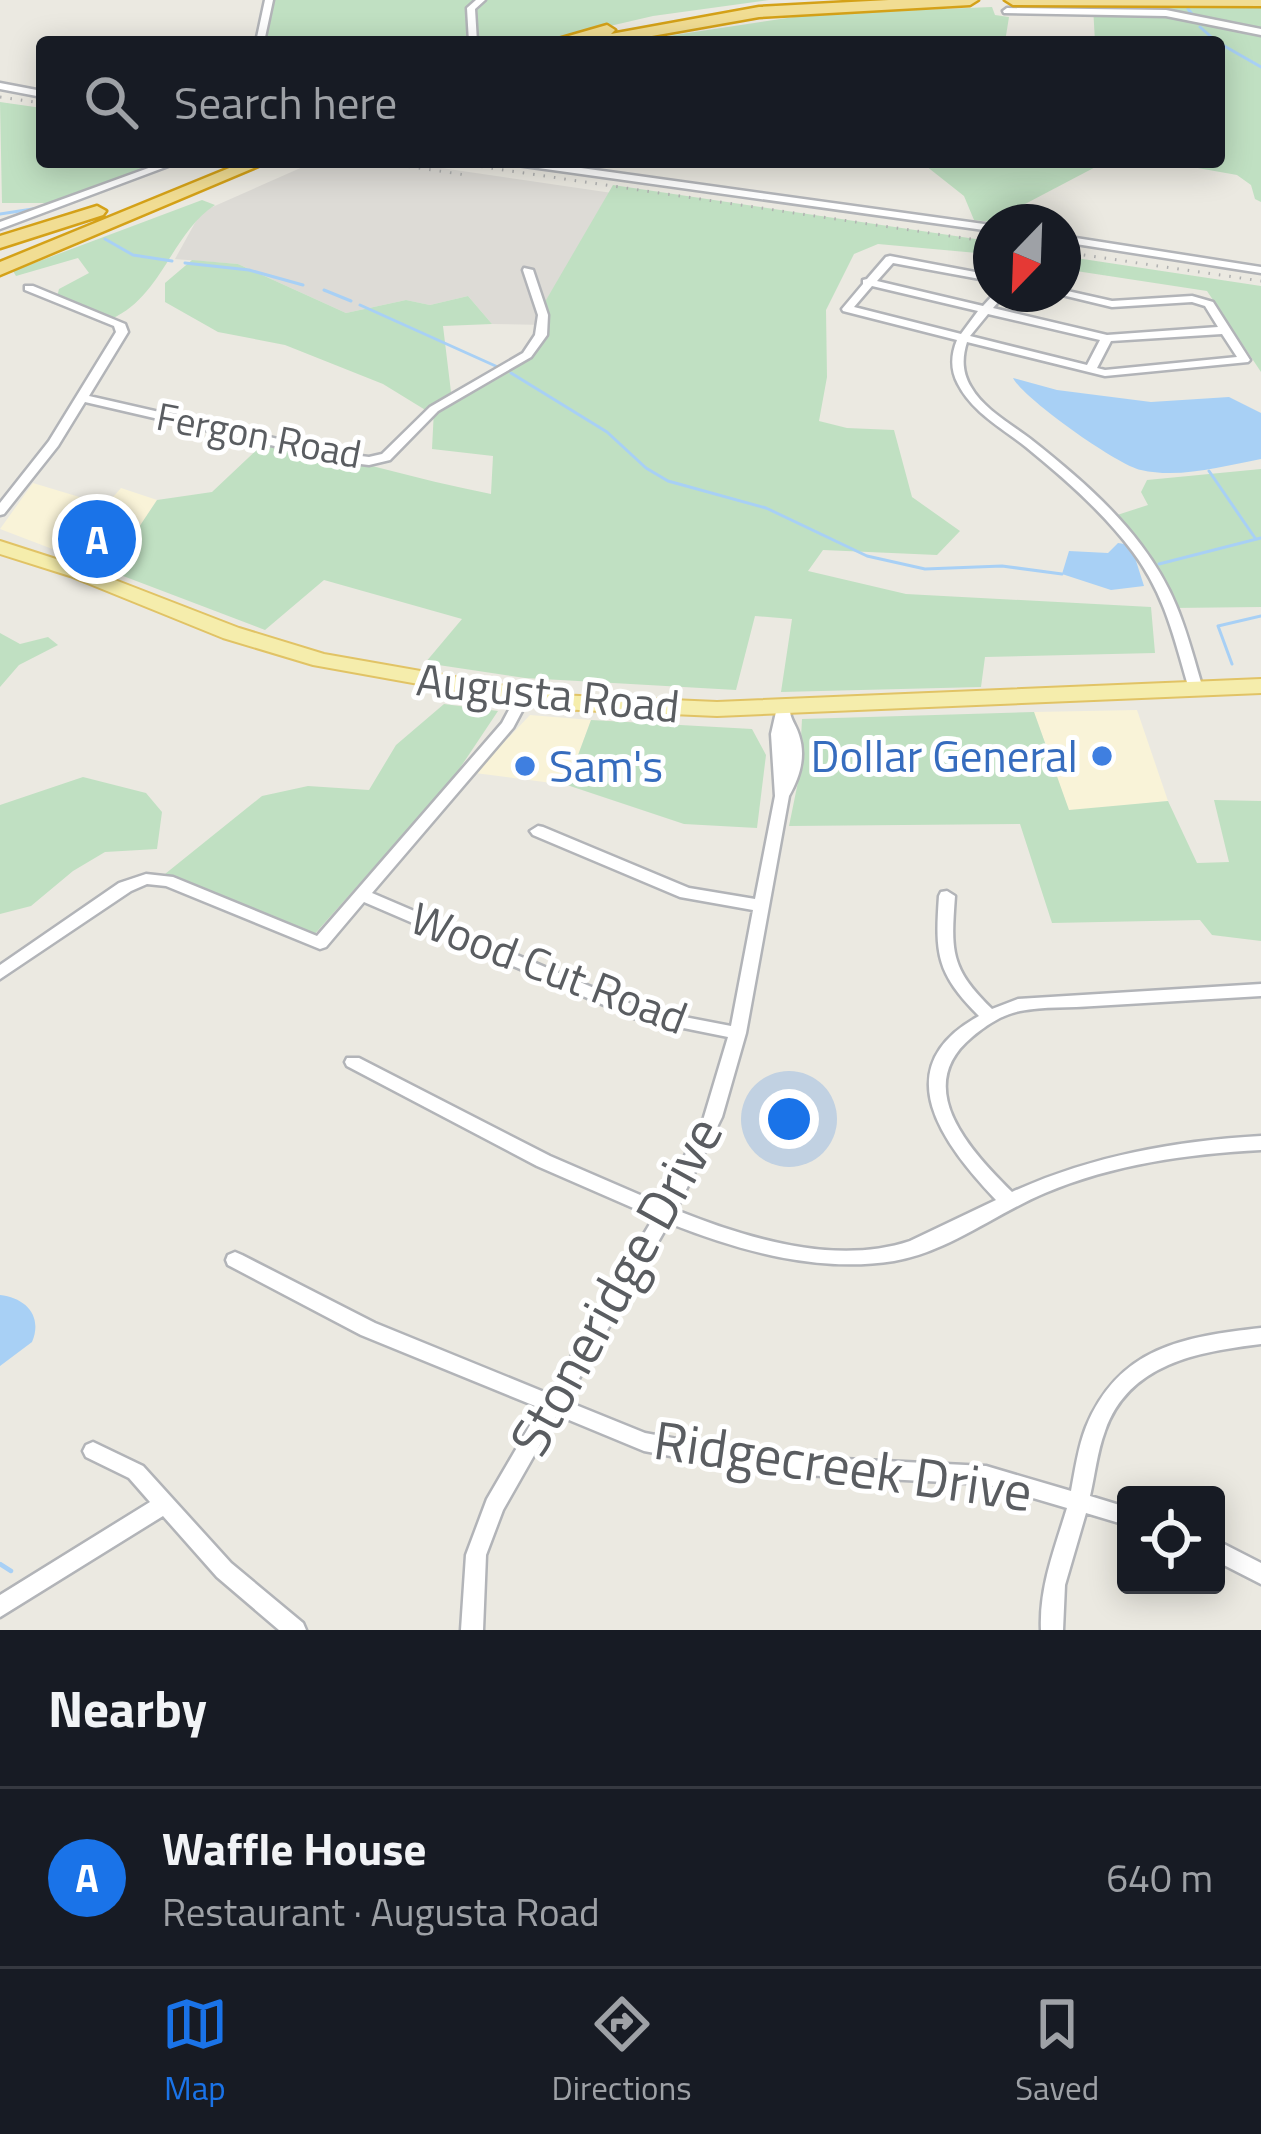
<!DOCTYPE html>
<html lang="en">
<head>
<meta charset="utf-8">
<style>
	body { margin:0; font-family:"Titillium Web",sans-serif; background:#242831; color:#f1f3f6 }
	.controls { position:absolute; right:36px; bottom:36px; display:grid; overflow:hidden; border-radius:12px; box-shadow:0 6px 30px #0003 }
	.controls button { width:108px; height:108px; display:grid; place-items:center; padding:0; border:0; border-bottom:3px solid #363941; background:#171b24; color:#f1f3f6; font:60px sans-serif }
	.compass { position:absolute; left:973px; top:204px; width:108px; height:108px; border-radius:50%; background:#171b24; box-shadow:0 6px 30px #0003; rotate:203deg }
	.you { position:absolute; left:789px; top:1119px; width:42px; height:42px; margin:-30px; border:9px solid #fff; border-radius:50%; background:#1a73e8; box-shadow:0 0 0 18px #1a73e833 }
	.badge { display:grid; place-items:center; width:78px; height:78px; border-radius:50%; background:#1a73e8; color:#fff; font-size:39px; font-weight:700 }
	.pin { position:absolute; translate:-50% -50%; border:6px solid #fff; box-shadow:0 3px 12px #0006 }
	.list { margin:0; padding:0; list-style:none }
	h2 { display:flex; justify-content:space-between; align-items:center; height:156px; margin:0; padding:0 48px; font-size:51px }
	h2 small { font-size:39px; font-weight:400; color:#9ea1a6 }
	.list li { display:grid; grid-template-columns:78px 1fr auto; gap:36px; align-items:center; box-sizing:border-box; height:180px; padding:0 48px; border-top:3px solid #363941 }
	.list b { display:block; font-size:45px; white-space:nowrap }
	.list p { margin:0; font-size:39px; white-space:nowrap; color:#9ea1a6 }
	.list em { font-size:39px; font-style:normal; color:#9ea1a6 }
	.icon { flex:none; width:66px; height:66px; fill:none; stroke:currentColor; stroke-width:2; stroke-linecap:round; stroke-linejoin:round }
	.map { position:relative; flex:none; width:1261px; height:1630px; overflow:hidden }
	.search { position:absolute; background:#171b24; box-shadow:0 6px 30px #0003; left:36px; right:36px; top:36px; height:132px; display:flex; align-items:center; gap:30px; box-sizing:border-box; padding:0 42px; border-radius:12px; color:#9ea1a6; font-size:45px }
	.sheet { height:336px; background:#171b24 }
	nav { display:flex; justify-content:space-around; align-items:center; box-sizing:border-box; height:168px; border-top:3px solid #363941; background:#171b24; font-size:33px; color:#9ea1a6 }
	nav a { display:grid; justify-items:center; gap:6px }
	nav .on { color:#1a73e8 }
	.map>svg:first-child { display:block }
</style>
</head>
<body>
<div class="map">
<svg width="1261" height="1630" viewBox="0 0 1261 1630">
	<rect width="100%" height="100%" fill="#ebe9e1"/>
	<path fill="#f9f3d8" d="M 33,483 L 106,505 L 121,488 L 157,500 L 110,571 L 0,529 Z
		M 1137,710 L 1168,801 L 1069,811 L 1034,712 Z
		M 530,715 L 591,720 L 567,785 L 475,773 Z"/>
	<path fill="#dddbd6" d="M 314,162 L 400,162 L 619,194 L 546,325 L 492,324 L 468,296 L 430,305 L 406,300 L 346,313 L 238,264 L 175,259 L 201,212 Z"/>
	<path fill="#c0e0c2" d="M 272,0 L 769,0 L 653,16 L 541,42 L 264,42 Z
		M 1093,6 L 1261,8 L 1261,202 L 1255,199 L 1251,185 L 1237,175 L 1164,162 L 1219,162 L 1219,42 L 1095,42 Z
		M 992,7 L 995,15 L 1009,17 L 1005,42 L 628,42 L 814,14 Z
		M 0,102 L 42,108 L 42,162 L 174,162 L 68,203 L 2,203 Z
		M 921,162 L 1105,162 L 991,222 L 974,220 L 964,196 Z
		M 613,185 L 989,241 L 988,254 L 878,244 L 854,254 L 826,310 L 827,377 L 819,421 L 847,428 L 894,430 L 912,497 L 960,531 L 937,555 L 823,550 L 808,571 L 906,594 L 1151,607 L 1155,653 L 985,657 L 981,687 L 781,692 L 792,619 L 755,616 L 736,690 L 525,678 L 425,663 L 462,619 L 324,580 L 265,630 L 110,571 L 157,500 L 212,492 L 267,440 C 343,457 415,479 491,494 L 493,456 L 432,449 L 434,409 L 508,369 L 539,339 L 542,307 Z
		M 202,200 L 215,205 C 171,234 162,297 111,319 L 57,297 L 59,289 L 89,273 L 78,258 L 16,276 L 13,271 Z
		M 1063,256 L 1261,286 L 1261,372 L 1207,291 L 1063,269 Z
		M 192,260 L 238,264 L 346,313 L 406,300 L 430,305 L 468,296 L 492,324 L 443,326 L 451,392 L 427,411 L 383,384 L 285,345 L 218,332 L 165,302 L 165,283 Z
		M 1261,469 L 1261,607 L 1172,608 L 1111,517 L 1148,505 L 1141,492 L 1147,480 Z
		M 0,633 L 20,644 L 48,637 L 58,645 L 19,665 L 0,687 Z
		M 444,704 L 498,711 L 454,777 L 313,936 L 165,874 L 262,796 L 308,786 L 369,790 L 396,745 Z
		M 1034,712 L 1069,810 L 1168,801 L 1197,863 L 1229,862 L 1214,800 L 1261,801 L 1261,941 L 1212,935 L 1200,920 L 1052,923 L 1020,824 L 789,826 L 799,777 L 802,719 Z
		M 591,720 L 752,729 L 766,755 L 757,828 L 684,824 L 567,785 Z
		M 83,777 L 146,793 L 162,812 L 157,849 L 105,852 L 73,871 L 31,906 L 0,914 L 0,805 Z"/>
	<path fill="#a8d0f5" d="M 1013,378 L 1057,390 L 1151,402 L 1229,397 L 1261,413 L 1261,459 C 1223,466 1180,479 1141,470 C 1117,465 1023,398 1013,378 Z
		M 1118,543 L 1131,545 L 1144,586 L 1111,590 L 1062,574 L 1069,551 L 1108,553 Z
		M 0,1295 C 26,1298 43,1316 32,1342 L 0,1366 Z"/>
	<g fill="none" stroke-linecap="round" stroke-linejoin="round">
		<path stroke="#a8d0f5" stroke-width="3" d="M 1188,9 L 1192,14
			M 1200,27 L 1217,42
			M 1219,43 L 1261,67
			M 0,214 L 39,208
			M 105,239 L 133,255 L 172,261
			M 185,263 L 249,270 L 303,285
			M 324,290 L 351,301
			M 360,305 L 500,368
			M 511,373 L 607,432 L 646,468 L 668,481 L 766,508 L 867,556 L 925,569 L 1002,566 L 1062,574
			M 1209,471 L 1255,538
			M 1159,564 L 1261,538
			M 1232,664 L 1218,626 L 1261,616"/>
		<path stroke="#a8d0f5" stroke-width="4.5" d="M 0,1564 L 11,1571"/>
		<g stroke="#b2b4b8" stroke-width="5">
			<path id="street" d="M 265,0 L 273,0 L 264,42 L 256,42 Z
				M 476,0 L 485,0 L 475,9 L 477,42 L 469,42 L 467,8 Z
				M 1007,8 L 1166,10 L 1261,29 L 1261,35 L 1166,16 L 1004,13 L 1003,11 Z
				M 0,83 L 42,91 L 42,97 L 0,89 Z
				M 165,162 L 179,162 L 0,229 L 0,222 Z
				M 512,162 L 538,162 L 991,225 L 991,231 L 517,165 Z
				M 1063,236 L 1261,267 L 1261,273 L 1063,242 Z
				M 890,256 L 991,275 L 991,281 L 893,263 L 877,281 L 983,306 L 994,294 L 1005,294 L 993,308 L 1107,335 L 1218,327 L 1205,306 L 1192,302 L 1112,307 L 1058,294 L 1063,294 L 1063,290 L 1112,301 L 1192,296 L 1213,302 L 1250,360 L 1248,362 L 1105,376 L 967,342 C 962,358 962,372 971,387 C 984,410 1013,425 1033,441 C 1072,472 1111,505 1141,545 C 1178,594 1186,631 1203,689 L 1201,692 L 1196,693 L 1189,689 C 1174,638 1165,595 1133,552 C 1103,512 1064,478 1026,447 C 1002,428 972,412 958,384 C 950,369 951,355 957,340 L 843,311 L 842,309 L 863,284 L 863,280 L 867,279 L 886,257 ZM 872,286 L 978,311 L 961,334 L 854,307 ZM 988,314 L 1100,340 L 1087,365 L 970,336 ZM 1222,334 L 1237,357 L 1105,370 L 1097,368 L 1111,341 Z
				M 524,268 L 533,270 L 548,315 L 547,335 L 531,357 L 438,411 L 390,460 L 369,465 L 344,462 L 85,402 L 58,446 L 4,514 L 0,515 L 0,503 L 49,441 L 116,332 L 114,326 L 25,290 L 25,286 L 33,286 L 125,324 L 128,332 L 89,396 L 344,454 L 369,457 L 382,454 L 430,407 L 523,353 L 535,335 L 538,315 L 523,270 Z
				M 522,694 L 529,698 L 513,728 L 372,893 L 643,1009 L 731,1026 L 753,910 L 680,897 L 533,835 L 530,831 L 538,826 L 543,827 L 689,888 L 755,899 L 775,796 L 771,734 L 778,703 L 783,702 L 790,706 C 789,719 795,722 799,735 C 806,756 800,777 789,796 L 746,1033 L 722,1117 L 676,1210 C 746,1238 835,1266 910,1241 L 996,1200 C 944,1145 884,1068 979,1016 C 936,973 935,954 939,896 L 941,892 L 947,891 L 955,896 C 951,952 950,968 992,1009 L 1018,999 L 1261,984 L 1261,996 C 1205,999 1150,1003 1094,1006 C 1071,1008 1044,1006 1020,1011 C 1003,1014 985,1026 972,1037 C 910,1088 972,1152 1012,1192 C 1091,1156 1174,1141 1261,1136 L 1261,1150 C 1187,1154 1114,1164 1045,1193 C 995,1214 948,1252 894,1261 C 818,1273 739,1251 669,1223 L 566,1401 L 645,1433 L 761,1455 L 986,1466 L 1071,1491 C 1075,1470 1078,1447 1086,1427 C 1119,1347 1183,1337 1261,1328 L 1261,1344 C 1198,1352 1129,1363 1105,1431 C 1097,1452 1095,1475 1090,1496 L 1126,1507 L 1126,1525 L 1086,1513 L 1065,1585 L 1063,1630 L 1041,1630 C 1039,1587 1055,1548 1067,1508 L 986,1484 L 761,1473 L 644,1451 L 557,1415 L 503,1510 L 486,1555 L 483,1630 L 461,1630 L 466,1555 L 487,1499 L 540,1408 L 361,1335 L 228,1265 L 226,1260 L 228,1255 L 235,1252 L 242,1255 L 375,1323 L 549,1394 L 654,1217 L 537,1166 L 347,1066 L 345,1062 L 347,1058 L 359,1058 L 550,1156 L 661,1204 L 704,1117 L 728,1037 L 634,1018 L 364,902 L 326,947 L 320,949 L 166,886 L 147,884 L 131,891 L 0,979 L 0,965 L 119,883 L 146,874 L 173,877 L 317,936 L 502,723 L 517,695 Z
				M 93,1442 L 143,1466 L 231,1563 L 303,1623 L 306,1630 L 279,1630 L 217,1577 L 163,1516 L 0,1617 L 0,1595 L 150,1502 L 129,1478 L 86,1457 L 83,1451 L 86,1445 Z
				M 1216,1540 L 1261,1563 L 1261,1584 L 1216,1561 Z"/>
		</g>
		<g stroke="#e1c365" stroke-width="4">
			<path id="primary" d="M 0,541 L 84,568 L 239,628 L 324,654 L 557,695 L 717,702 L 1261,679 L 1261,693 L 717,716 L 557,709 L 313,665 L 223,638 L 70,576 L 0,554 Z"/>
		</g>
		<g stroke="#d4a118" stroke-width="5">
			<path id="highway" d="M 889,0 L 978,0 L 970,5 L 759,17 L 618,42 L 548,42 L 607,25 L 615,30 L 611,34 L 759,7 Z
				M 1005,0 L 1261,0 L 1261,6 L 1013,5 Z
				M 244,162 L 268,162 L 0,275 L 0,262 Z
				M 97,206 L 106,211 L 103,215 L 0,248 L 0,236 Z"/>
		</g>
		<use href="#street" fill="#fff" fill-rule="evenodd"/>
		<use href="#primary" fill="#f5edac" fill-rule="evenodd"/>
		<use href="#highway" fill="#f1dd93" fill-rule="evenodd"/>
		<path stroke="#b0b1b1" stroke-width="3" stroke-dasharray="1.5 9" stroke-linecap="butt" d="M 0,97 L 42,103
			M 450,162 L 991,242
			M 398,165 L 466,175
			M 1063,252 L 1261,281"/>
	</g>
	<g fill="#3f7fe0" stroke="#fff" stroke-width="4.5">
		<circle cx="1102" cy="756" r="12"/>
		<circle cx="525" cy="766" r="12"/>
	</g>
	<g text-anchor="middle" stroke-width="10" stroke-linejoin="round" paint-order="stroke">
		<g font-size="39" fill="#5a5d61" stroke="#fff">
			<text transform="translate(259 435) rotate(11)" y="14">Fergon Road</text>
		</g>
		<g font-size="45" fill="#5a5d61" stroke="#fff">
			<text transform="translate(548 693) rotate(6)" y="16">Augusta Road</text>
			<text transform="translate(549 968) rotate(21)" y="16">Wood Cut Road</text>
		</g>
		<g font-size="45" fill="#366cbe" stroke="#fff" text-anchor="end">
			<text x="1078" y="772">Dollar General</text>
			<text x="549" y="782" text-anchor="start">Sam's</text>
		</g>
		<g font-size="54" fill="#5a5d61" stroke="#fff">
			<text transform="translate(616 1286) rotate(-61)" y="19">Stoneridge Drive</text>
			<text transform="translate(843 1466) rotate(8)" y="19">Ridgecreek Drive</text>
		</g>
	</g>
</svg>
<div class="controls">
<button><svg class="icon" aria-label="locate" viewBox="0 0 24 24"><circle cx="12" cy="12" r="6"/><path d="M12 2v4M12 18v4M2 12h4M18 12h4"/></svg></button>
</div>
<svg class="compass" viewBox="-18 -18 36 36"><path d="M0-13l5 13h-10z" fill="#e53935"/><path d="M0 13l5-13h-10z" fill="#9ea1a6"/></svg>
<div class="you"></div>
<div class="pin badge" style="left:97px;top:539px">A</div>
<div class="search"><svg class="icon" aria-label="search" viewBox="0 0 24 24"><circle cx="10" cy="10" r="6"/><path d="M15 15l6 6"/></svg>Search here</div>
</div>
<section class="sheet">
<h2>Nearby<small></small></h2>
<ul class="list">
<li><span class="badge">A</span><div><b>Waffle House</b><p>Restaurant · Augusta Road</p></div><em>640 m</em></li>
</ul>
</section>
<nav>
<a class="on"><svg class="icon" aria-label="map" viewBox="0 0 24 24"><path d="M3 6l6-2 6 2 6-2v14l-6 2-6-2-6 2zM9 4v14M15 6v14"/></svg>Map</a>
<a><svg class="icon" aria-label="directions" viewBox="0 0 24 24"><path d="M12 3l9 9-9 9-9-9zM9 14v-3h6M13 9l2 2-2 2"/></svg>Directions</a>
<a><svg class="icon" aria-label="saved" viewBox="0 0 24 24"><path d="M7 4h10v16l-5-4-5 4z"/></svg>Saved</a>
</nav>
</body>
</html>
